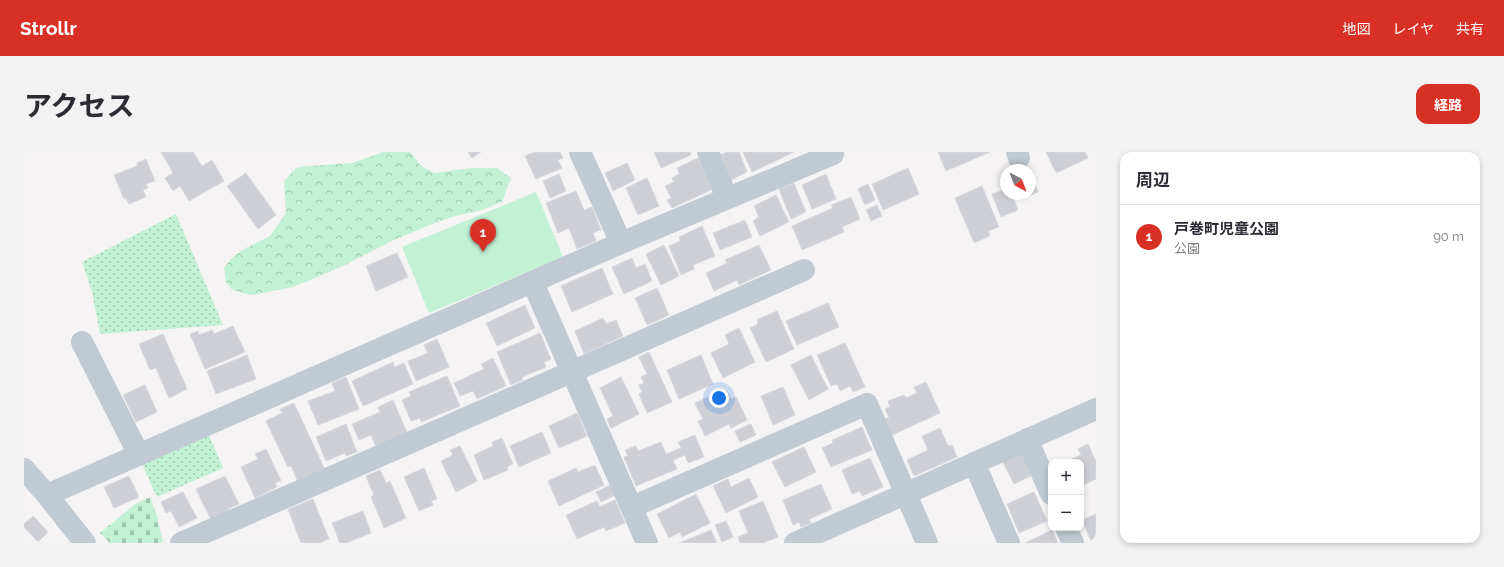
<!DOCTYPE html>
<html lang="ja">
<head>
<meta charset="utf-8">
<style>
	body { margin:0; font-family:Raleway,"Noto Sans JP",sans-serif; background:#f2f2f3; color:#2b2b33 }
	.controls { position:absolute; right:12px; bottom:12px; display:grid; overflow:hidden; border-radius:8px; box-shadow:0 2px 6px #0003 }
	.controls button { width:36px; height:36px; display:grid; place-items:center; padding:0; border:0; border-bottom:1px solid #e1e1e2; background:#fff; color:#2b2b33; font:20px sans-serif }
	.compass { position:absolute; left:976px; top:12px; width:36px; height:36px; border-radius:50%; background:#fff; box-shadow:0 2px 6px #0003; rotate:138deg }
	.you { position:absolute; left:695px; top:246px; width:14px; height:14px; margin:-10px; border:3px solid #fff; border-radius:50%; background:#1a73e8; box-shadow:0 0 0 6px #1a73e833 }
	.badge { display:grid; place-items:center; width:26px; height:26px; border-radius:50%; background:#d93025; color:#fff; font-size:13px; font-weight:700 }
	.pin { position:absolute; translate:-50% -33px; filter:drop-shadow(0 1px 2px #0008) }
	.pin::after { content:''; position:absolute; top:21px; width:14px; height:12px; background:inherit; clip-path:polygon(0 0,100% 0,50% 100%) }
	.list { margin:0; padding:0; list-style:none }
	h2 { display:flex; justify-content:space-between; align-items:center; height:52px; margin:0; padding:0 16px; font-size:17px }
	h2 small { font-size:13px; font-weight:400; color:#7c7c81 }
	.list li { display:grid; grid-template-columns:26px 1fr auto; gap:12px; align-items:center; box-sizing:border-box; height:64px; padding:0 16px; border-top:1px solid #e1e1e2 }
	.list b { display:block; font-size:15px; white-space:nowrap }
	.list p { margin:0; font-size:13px; white-space:nowrap; color:#7c7c81 }
	.list em { font-size:13px; font-style:normal; color:#7c7c81 }
	.map { position:relative; flex:none; width:1072px; height:391px; overflow:hidden; border-radius:12px }
	header { display:flex; align-items:center; gap:24px; box-sizing:border-box; height:56px; padding:0 20px; background:#d93025; color:#fff }
	header strong { font-size:19px }
	nav { display:flex; gap:22px; margin-inline-start:auto; font-size:14px }
	.intro { display:flex; align-items:center; justify-content:space-between; box-sizing:border-box; height:96px; padding:0 24px }
	h1 { margin:0; font-size:28px }
	.button { padding:10px 18px; border-radius:12px; background:#d93025; color:#fff; font-size:14px; font-weight:700 }
	main { display:flex; gap:24px; padding:0 24px }
	aside { flex:1; background:#fff; border-radius:12px; box-shadow:0 2px 6px #0003 }
	.map>svg:first-child { display:block }
</style>
</head>
<body>
<header>
<strong>Strollr</strong>
<nav><a>地図</a><a>レイヤ</a><a>共有</a></nav>
</header>
<div class="intro"><h1>アクセス</h1><a class="button">経路</a></div>
<main>
<div class="map">
<svg width="1072" height="391" viewBox="0 0 1072 391">
	<defs>
		<pattern id="grass-dots" width="8" height="8" patternUnits="userSpaceOnUse"><rect width="8" height="8" fill="#c3f1d5"/><path d="M2 2h.1M6 6h.1" fill="none" stroke="#a0c6b0" stroke-width="1.8" stroke-linecap="round"/></pattern>
		<pattern id="forest-crowns" width="20" height="18" patternUnits="userSpaceOnUse"><rect width="20" height="18" fill="#c3f1d5"/><path d="M2 6a3 3 0 1 1 6 0M12 15a3 3 0 1 1 6 0" fill="none" stroke="#a0c6b0"/></pattern>
		<pattern id="cemetery-stones" width="16" height="16" patternUnits="userSpaceOnUse"><rect width="16" height="16" fill="#c3f1d5"/><path d="M2 7V4a2 2 0 0 1 4 0v3zM10 15v-3a2 2 0 0 1 4 0v3z" fill="#a0c6b0"/></pattern>
	</defs>
	<rect width="100%" height="100%" fill="#f5f3f3"/>
	<path fill="url(#grass-dots)" d="M 152,62 L 199,173 L 76,182 L 68,140 L 58,110 Z
		M 185,283 L 199,316 L 133,345 L 118,312 Z"/>
	<path fill="url(#forest-crowns)" d="M 359,0 L 386,0 L 397,14 L 411,21 L 447,16 L 473,16 L 487,26 L 478,50 L 458,58 L 428,65 L 403,74 L 370,88 L 317,115 L 269,135 L 228,143 L 208,138 L 202,130 L 200,116 L 207,107 L 218,98 L 246,84 L 262,61 L 260,29 L 272,16 L 283,14 L 328,11 Z"/>
	<path fill="url(#cemetery-stones)" d="M 126,345 L 133,364 L 139,390 L 136,391 L 86,391 L 76,381 L 111,352 Z"/>
	<path fill="#c3f1d5" d="M 512,40 L 539,105 L 405,161 L 378,95 Z"/>
	<path fill="#cdcfd5" stroke="#d7d9de" d="M 137,0 L 169,0 L 178,14 L 188,8 L 200,29 L 165,49 L 156,34 L 149,39 L 141,26 L 149,21 Z
		M 444,0 L 457,0 L 448,6 Z
		M 511,0 L 536,0 L 539,6 L 534,8 L 538,16 L 512,27 L 501,4 Z
		M 630,0 L 666,0 L 667,3 L 637,16 Z
		M 703,0 L 715,0 L 723,20 L 707,28 L 697,3 Z
		M 719,0 L 770,0 L 728,20 Z
		M 914,0 L 966,0 L 922,19 Z
		M 1022,0 L 1061,0 L 1064,6 L 1032,21 Z
		M 674,6 L 689,37 L 648,56 L 643,48 L 647,46 L 641,34 L 650,30 L 648,26 L 655,22 L 653,16 Z
		M 122,7 L 131,29 L 122,32 L 124,36 L 119,38 L 122,45 L 105,52 L 102,46 L 100,47 L 90,23 L 113,14 L 113,11 Z
		M 603,11 L 611,28 L 589,39 L 581,21 Z
		M 884,16 L 895,42 L 859,58 L 848,32 Z
		M 1006,19 L 1014,40 L 997,47 L 995,42 L 1006,42 Z
		M 222,21 L 252,63 L 234,77 L 203,34 Z
		M 535,22 L 542,39 L 526,46 L 519,29 Z
		M 802,22 L 812,47 L 788,57 L 778,33 Z
		M 623,26 L 635,54 L 614,63 L 602,36 Z
		M 770,31 L 782,60 L 767,67 L 755,37 Z
		M 844,32 L 851,48 L 841,53 L 834,37 Z
		M 958,34 L 975,75 L 964,79 L 966,84 L 950,91 L 931,46 Z
		M 982,37 L 982,42 L 988,42 L 994,58 L 977,65 L 968,42 Z
		M 552,39 L 560,58 L 568,55 L 577,78 L 569,81 L 572,89 L 553,97 L 545,76 L 534,81 L 522,51 Z
		M 752,43 L 765,70 L 736,84 L 729,69 L 735,65 L 730,54 Z
		M 827,45 L 836,67 L 818,75 L 820,80 L 778,98 L 768,74 L 809,56 L 807,53 Z
		M 853,53 L 858,64 L 847,69 L 842,58 Z
		M 721,68 L 728,85 L 696,98 L 689,81 Z
		M 678,74 L 691,104 L 669,113 L 670,117 L 657,123 L 645,94 L 656,89 L 655,85 Z
		M 640,93 L 655,124 L 637,133 L 622,102 Z
		M 735,93 L 747,118 L 715,133 L 713,128 L 690,139 L 682,121 L 703,111 L 701,108 Z
		M 373,101 L 384,125 L 352,139 L 342,114 Z
		M 608,106 L 612,116 L 621,112 L 628,129 L 600,142 L 588,115 Z
		M 578,116 L 589,142 L 548,160 L 537,134 Z
		M 633,136 L 645,163 L 623,173 L 611,146 Z
		M 804,151 L 815,175 L 773,193 L 762,169 Z
		M 501,153 L 511,176 L 473,194 L 462,171 Z
		M 753,159 L 770,197 L 742,210 L 726,176 L 734,172 L 733,168 Z
		M 579,166 L 582,172 L 592,168 L 599,184 L 560,202 L 551,179 Z
		M 209,174 L 221,200 L 181,217 L 166,182 L 174,179 L 175,183 L 188,178 L 190,182 Z
		M 715,176 L 731,210 L 699,226 L 687,201 L 705,192 L 701,183 Z
		M 516,181 L 527,207 L 520,210 L 522,215 L 498,225 L 499,228 L 487,233 L 473,200 Z
		M 139,182 L 163,237 L 145,246 L 132,216 L 126,218 L 115,192 Z
		M 413,187 L 425,215 L 392,229 L 384,209 L 404,201 L 400,193 Z
		M 821,191 L 841,235 L 829,240 L 826,234 L 816,239 L 813,232 L 807,234 L 793,203 Z
		M 625,200 L 648,250 L 623,261 L 615,242 L 618,240 L 615,233 L 620,231 L 617,225 L 623,222 L 615,205 Z
		M 223,203 L 232,227 L 192,242 L 183,219 Z
		M 677,203 L 689,232 L 655,247 L 643,218 Z
		M 787,203 L 804,237 L 785,248 L 767,213 Z
		M 469,206 L 482,234 L 453,247 L 449,239 L 436,244 L 430,231 L 460,217 L 457,212 Z
		M 369,210 L 371,215 L 380,211 L 389,232 L 339,254 L 328,229 Z
		M 423,224 L 436,254 L 397,270 L 396,266 L 387,269 L 378,248 L 387,244 L 385,240 Z
		M 322,225 L 335,257 L 294,273 L 284,249 L 311,239 L 308,231 Z
		M 597,225 L 615,262 L 587,276 L 583,267 L 589,264 L 576,236 Z
		M 902,230 L 916,261 L 868,283 L 861,267 L 865,266 L 861,257 L 866,255 L 864,249 L 880,243 L 882,246 L 893,241 L 890,235 Z
		M 121,233 L 133,260 L 112,270 L 99,243 Z
		M 759,235 L 771,263 L 749,273 L 737,244 Z
		M 703,239 L 707,247 L 712,245 L 723,268 L 707,276 L 705,272 L 681,284 L 674,269 L 679,267 L 671,251 L 684,245 L 685,248 Z
		M 369,248 L 384,283 L 353,297 L 347,283 L 335,288 L 328,272 L 356,260 L 354,255 Z
		M 270,251 L 301,318 L 274,330 L 267,314 L 264,315 L 242,269 L 258,261 L 256,257 Z
		M 553,261 L 563,284 L 535,296 L 525,274 Z
		M 322,272 L 333,300 L 322,304 L 321,301 L 302,309 L 292,285 Z
		M 727,272 L 732,283 L 716,290 L 711,279 Z
		M 838,275 L 848,298 L 807,315 L 798,296 L 809,291 L 808,288 Z
		M 916,276 L 924,294 L 928,293 L 933,305 L 890,324 L 883,308 L 904,298 L 898,284 Z
		M 518,280 L 527,301 L 495,315 L 486,294 Z
		M 671,283 L 680,305 L 664,311 L 661,303 L 649,308 L 653,317 L 612,334 L 600,305 L 604,304 L 601,298 L 612,294 L 614,299 L 637,290 L 642,302 L 657,296 L 654,290 Z
		M 478,286 L 489,312 L 483,315 L 484,318 L 460,328 L 450,303 L 469,294 L 468,290 Z
		M 1064,292 L 1072,310 L 1072,327 L 1057,334 L 1057,310 L 1040,310 L 1057,303 L 1054,297 Z
		M 436,294 L 453,329 L 432,340 L 417,309 L 429,303 L 426,298 Z
		M 780,295 L 792,320 L 761,335 L 748,310 Z
		M 242,297 L 257,329 L 251,331 L 253,335 L 231,346 L 217,315 L 234,307 L 231,302 Z
		M 999,299 L 1011,322 L 990,332 L 979,310 Z
		M 846,306 L 859,335 L 838,344 L 836,339 L 828,342 L 818,318 Z
		M 571,313 L 580,333 L 535,354 L 524,329 L 552,316 L 554,320 Z
		M 400,316 L 413,347 L 407,349 L 409,353 L 395,359 L 380,325 Z
		M 356,318 L 362,331 L 366,329 L 382,366 L 360,376 L 347,345 L 350,343 L 342,324 Z
		M 105,324 L 115,345 L 90,356 L 80,335 Z
		M 201,324 L 215,352 L 204,357 L 206,362 L 188,370 L 172,337 Z
		M 725,326 L 734,345 L 702,361 L 689,334 L 704,327 L 707,335 Z
		M 797,332 L 808,357 L 785,367 L 787,371 L 777,375 L 775,370 L 769,373 L 759,348 Z
		M 586,333 L 591,343 L 577,350 L 572,340 Z
		M 159,340 L 173,366 L 155,375 L 147,359 L 142,361 L 137,350 Z
		M 1010,340 L 1023,369 L 995,381 L 983,352 Z
		M 672,342 L 686,371 L 658,385 L 656,380 L 645,386 L 633,362 Z
		M 289,347 L 305,387 L 295,391 L 277,391 L 264,357 Z
		M 591,348 L 601,371 L 582,379 L 580,375 L 553,387 L 542,363 L 573,349 L 576,355 Z
		M 739,349 L 754,385 L 739,391 L 716,391 L 714,385 L 724,381 L 715,359 Z
		M 339,359 L 347,381 L 322,391 L 316,391 L 308,371 Z
		M 1072,362 L 1072,389 L 1068,391 L 1058,368 Z
		M 9,364 L 24,380 L 14,390 L 0,375 L 0,372 Z
		M 702,369 L 709,385 L 698,390 L 691,373 Z
		M 687,378 L 693,391 L 655,391 Z
		M 1028,378 L 1034,391 L 1001,391 Z"/>
	<g fill="none" stroke-linecap="round" stroke-linejoin="round">
		<path stroke="#c1cad2" stroke-width="22" d="M 556,0 L 597,91
			M 684,0 L 703,46
			M 993,0 L 995,6
			M 509,131 L 623,391
			M 58,190 L 115,303
			M 1003,287 L 1027,342
			M 950,311 L 985,391
			M 0,317 L 23,343 L 61,391
			M 23,343 L 597,91 L 809,2 L 809,0
			M 608,355 L 843,252 L 903,391
			M 1042,376 L 1049,391
			M 157,391 L 780,118
			M 771,391 L 1072,257"/>
	</g>
</svg>
<div class="controls">
<button>+</button>
<button>−</button>
</div>
<svg class="compass" viewBox="-18 -18 36 36"><path d="M0-13l5 13h-10z" fill="#e53935"/><path d="M0 13l5-13h-10z" fill="#7c7c81"/></svg>
<div class="you"></div>
<div class="pin badge" style="left:459px;top:100px">1</div>
</div>
<aside>
<h2>周辺<small></small></h2>
<ul class="list">
<li><span class="badge">1</span><div><b>戸巻町児童公園</b><p>公園</p></div><em>90 m</em></li>
</ul>
</aside>
</main>
</body>
</html>
